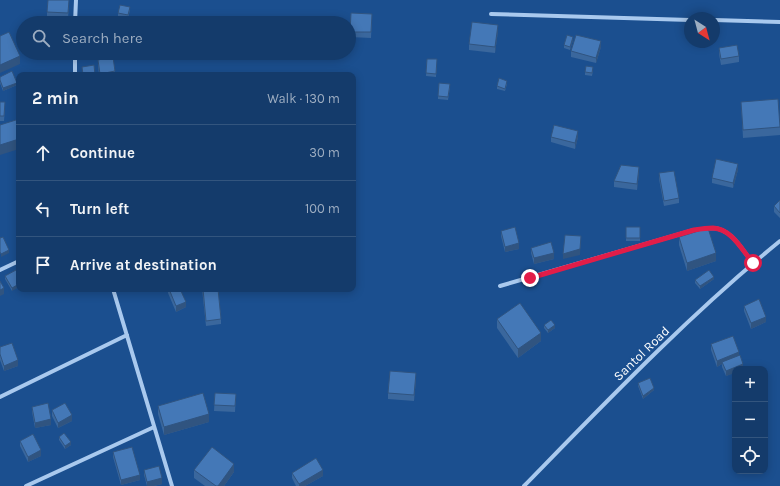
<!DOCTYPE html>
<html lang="en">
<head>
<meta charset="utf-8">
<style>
	body { margin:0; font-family:Karla,sans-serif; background:#1d4271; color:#f1f3f6 }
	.controls { position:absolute; right:12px; bottom:12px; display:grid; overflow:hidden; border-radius:8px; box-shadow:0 2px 10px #0003 }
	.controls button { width:36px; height:36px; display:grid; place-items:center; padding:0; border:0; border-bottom:1px solid #33557e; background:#143b6b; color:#f1f3f6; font:20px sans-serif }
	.compass { position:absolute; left:684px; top:12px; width:36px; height:36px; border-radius:50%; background:#143b6b; box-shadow:0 2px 10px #0003; rotate:144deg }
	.stop { position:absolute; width:12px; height:12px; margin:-9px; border:3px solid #e11d48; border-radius:50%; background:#fff }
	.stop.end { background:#e11d48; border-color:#fff; box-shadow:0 1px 4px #0008 }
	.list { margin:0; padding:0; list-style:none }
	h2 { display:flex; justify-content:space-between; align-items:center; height:52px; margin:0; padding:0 16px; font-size:17px }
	h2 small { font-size:13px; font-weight:400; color:#9dadc1 }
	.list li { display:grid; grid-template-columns:26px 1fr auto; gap:12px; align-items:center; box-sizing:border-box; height:56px; padding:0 16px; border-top:1px solid #33557e }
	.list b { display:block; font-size:15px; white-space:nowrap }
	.list em { font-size:13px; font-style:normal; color:#9dadc1 }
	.icon { flex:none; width:22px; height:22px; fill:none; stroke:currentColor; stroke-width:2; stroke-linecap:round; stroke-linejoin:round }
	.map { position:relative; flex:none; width:780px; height:486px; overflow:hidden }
	.search { position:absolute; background:#143b6b; box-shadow:0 2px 10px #0003; left:16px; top:16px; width:340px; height:44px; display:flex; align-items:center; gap:10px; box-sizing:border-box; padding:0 14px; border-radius:22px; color:#9dadc1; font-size:15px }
	.panel { position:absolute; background:#143b6b; box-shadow:0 2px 10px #0003; left:16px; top:72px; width:340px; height:220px; border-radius:8px }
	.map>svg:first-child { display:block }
</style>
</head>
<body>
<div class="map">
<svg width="780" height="486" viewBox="0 0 780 486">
	<rect width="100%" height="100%" fill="#1b4f8f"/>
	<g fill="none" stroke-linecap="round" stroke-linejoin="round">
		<path stroke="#a9c9ee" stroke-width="4" d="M 491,14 L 690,20
			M 714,20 L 780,22
			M 75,23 L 76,0
			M 75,75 L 75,53
			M 0,270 L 19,261
			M 500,286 L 694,230 C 700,230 707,228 713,228 C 732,229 742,250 753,263
			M 113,289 L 172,486
			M 0,397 L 127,335
			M 26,486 L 154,427
			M 524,486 C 606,402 688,316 780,241"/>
	</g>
	<path fill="#3a679d" d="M 69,4 L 68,19 L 47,18 L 47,12 Z
		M 130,10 L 128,18 L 118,16 L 118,13 Z
		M 351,13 L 372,14 L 371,38 L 350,37 Z
		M 498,31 L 495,53 L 469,50 L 469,44 Z
		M 573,40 L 570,50 L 564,48 L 564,45 Z
		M 601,47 L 596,63 L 571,57 L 571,51 Z
		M 719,48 L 739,56 L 739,62 L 721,65 L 719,54 Z
		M 78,53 L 106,53 L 106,59 L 115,71 L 115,75 L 99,75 L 98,66 L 98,60 L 78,60 Z
		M 427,59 L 437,59 L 436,77 L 426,76 Z
		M 593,70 L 592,76 L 585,75 L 585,72 Z
		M 0,77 L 17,85 L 3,91 L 0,83 Z
		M 507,84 L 505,91 L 497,89 L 497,86 Z
		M 450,87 L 448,100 L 438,99 L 438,96 Z
		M 0,102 L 5,108 L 4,121 L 0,121 Z
		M 741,102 L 780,122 L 780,135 L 743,138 Z
		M 551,137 L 578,137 L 575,149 L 551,142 Z
		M 738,170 L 733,188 L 712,183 L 712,178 Z
		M 639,173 L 637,190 L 614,187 L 614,181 Z
		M 659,173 L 679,198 L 679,203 L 664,206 L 659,179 Z
		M 780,200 L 780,218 L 774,212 L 774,206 Z
		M 626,227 L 640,227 L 640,241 L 626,241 Z
		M 501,231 L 519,249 L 505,252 L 501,236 Z
		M 679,237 L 716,261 L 687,271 L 679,245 Z
		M 531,248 L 554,259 L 534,264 L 531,253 Z
		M 16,270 L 12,291 L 5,279 L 5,276 Z
		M 714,279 L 700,289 L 695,283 L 695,280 Z
		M 168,289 L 180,289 L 186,307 L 176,312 L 168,293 Z
		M 202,289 L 218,289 L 221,319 L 221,324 L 206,326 Z
		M 744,306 L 766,322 L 751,329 L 744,311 Z
		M 497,319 L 541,341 L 518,358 L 497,328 Z
		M 544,325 L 555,328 L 548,333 L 544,328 Z
		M 711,344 L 739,355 L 743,369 L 726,376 L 722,367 L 722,364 L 717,367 L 711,350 Z
		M 0,347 L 18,366 L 4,371 L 0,360 Z
		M 416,379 L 414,401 L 388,399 L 388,393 Z
		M 638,383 L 654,390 L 643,399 L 638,386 Z
		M 215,393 L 236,394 L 235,412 L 214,411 Z
		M 158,406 L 209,422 L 164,435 L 158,414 Z
		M 32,407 L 51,425 L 35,428 L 32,412 Z
		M 52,410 L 72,421 L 58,428 L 52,416 Z
		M 59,437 L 71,445 L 65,449 L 59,440 Z
		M 20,441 L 41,456 L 28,462 L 20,446 Z
		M 113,452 L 140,480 L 121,485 L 113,457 Z
		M 144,470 L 162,484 L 154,486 L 147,486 L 144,475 Z
		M 194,470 L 234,472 L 224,486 L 205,486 L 194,478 Z
		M 292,473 L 323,476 L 305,486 L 296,486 L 292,478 Z"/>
	<path fill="#305480" d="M 498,25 L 498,31 L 495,53 L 495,47 Z
		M 573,37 L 573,40 L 570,50 L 570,47 Z
		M 601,41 L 601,47 L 596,63 L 596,58 Z
		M 20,56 L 20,64 L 0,73 L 0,65 Z
		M 17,83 L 17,85 L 3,91 L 3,88 Z
		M 578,131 L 578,137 L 575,149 L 575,143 Z
		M 19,139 L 19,149 L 0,155 L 0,145 Z
		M 738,164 L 738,170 L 733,188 L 733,183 Z
		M 639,167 L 639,173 L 637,190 L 637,184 Z
		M 581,236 L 580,255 L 563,259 L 563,254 Z
		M 519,243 L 519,249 L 505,252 L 505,247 Z
		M 9,250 L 9,253 L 1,257 L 1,254 Z
		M 554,253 L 554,259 L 534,264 L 534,258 Z
		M 716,253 L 716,261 L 687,271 L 687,263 Z
		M 714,277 L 714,279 L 700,289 L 700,286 Z
		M 19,284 L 19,287 L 12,291 L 12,288 Z
		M 4,288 L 4,294 L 0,296 L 0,290 Z
		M 186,302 L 186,307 L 176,312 L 176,306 Z
		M 766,317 L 766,322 L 751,329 L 751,323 Z
		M 555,325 L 555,328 L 548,333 L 548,330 Z
		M 541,333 L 541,341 L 518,358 L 518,349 Z
		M 739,352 L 739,358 L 722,362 L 722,364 L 717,367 L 717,361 Z
		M 18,360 L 18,366 L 4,371 L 4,366 Z
		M 743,364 L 743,369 L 735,369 L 735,373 L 726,376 L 726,371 Z
		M 416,373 L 416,379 L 414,401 L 414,395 Z
		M 654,388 L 654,390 L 643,399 L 643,396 Z
		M 209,414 L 209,422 L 164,435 L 164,427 Z
		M 72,415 L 72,421 L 58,428 L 58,423 Z
		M 51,419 L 51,425 L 35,428 L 35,423 Z
		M 71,442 L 71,445 L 65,449 L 65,446 Z
		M 41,450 L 41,456 L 28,462 L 28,457 Z
		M 234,464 L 234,472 L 224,486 L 218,486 Z
		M 323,470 L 323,476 L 305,486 L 299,486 L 299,484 Z
		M 140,475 L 140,480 L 121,485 L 121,480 Z
		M 162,478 L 162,484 L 154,486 L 147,486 L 147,482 Z"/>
	<path fill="#4478b7" stroke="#305480" d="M 48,0 L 69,0 L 68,13 L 47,12 Z
		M 120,5 L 130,7 L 128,15 L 118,13 Z
		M 351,13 L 372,14 L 371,32 L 350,32 Z
		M 472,22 L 498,25 L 495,47 L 469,44 Z
		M 9,32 L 20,56 L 0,65 L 0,36 Z
		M 567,35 L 573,37 L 570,47 L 564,45 Z
		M 576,35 L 601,41 L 596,58 L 571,51 Z
		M 737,45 L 739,56 L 721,59 L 719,48 Z
		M 78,53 L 106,53 L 106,55 L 78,54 Z
		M 113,57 L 115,71 L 100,74 L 98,60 Z
		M 427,59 L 437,59 L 436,74 L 426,73 Z
		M 94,65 L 95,75 L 83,75 L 82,67 Z
		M 586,66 L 593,67 L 592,73 L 585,72 Z
		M 12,71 L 17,83 L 3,88 L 0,80 L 0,77 Z
		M 499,78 L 507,81 L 505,89 L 497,86 Z
		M 439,83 L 450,84 L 448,97 L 438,96 Z
		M 778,99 L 780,127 L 743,130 L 741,102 Z
		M 0,102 L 5,102 L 4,116 L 0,116 Z
		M 19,119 L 19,139 L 0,145 L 0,125 Z
		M 554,125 L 578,131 L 575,143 L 551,137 Z
		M 716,159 L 738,164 L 733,183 L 712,178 Z
		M 621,165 L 639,167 L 637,184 L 614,181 Z
		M 674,171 L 679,198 L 664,201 L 659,173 Z
		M 780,200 L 780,213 L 774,206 Z
		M 515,227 L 519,243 L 505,247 L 501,231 Z
		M 626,227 L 640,227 L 640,238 L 626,238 Z
		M 708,228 L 716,253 L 687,263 L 679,237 Z
		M 565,235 L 581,236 L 580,249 L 563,254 Z
		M 3,237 L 9,250 L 1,254 L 0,252 L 0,238 Z
		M 551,242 L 554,253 L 534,258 L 531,248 Z
		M 16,270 L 19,276 L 19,284 L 12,288 L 5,276 Z
		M 709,270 L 714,277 L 700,286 L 695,280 Z
		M 0,281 L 4,288 L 0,290 Z
		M 169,289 L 180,289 L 186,302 L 176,306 Z
		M 203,289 L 218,289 L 221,319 L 206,321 Z
		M 759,299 L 766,317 L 751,323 L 744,306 Z
		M 520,303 L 541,333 L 518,349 L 497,319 Z
		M 551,320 L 555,325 L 548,330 L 544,325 Z
		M 733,336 L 739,352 L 717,361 L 711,344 Z
		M 12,343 L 18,360 L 4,366 L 0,354 L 0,347 Z
		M 740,355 L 743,364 L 726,371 L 722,362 Z
		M 390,371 L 416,373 L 414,395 L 388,393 Z
		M 650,378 L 654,388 L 643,396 L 638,383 Z
		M 203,393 L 209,414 L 164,427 L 158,406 Z
		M 215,393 L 236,394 L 235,406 L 214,405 Z
		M 48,403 L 51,419 L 35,423 L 32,407 Z
		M 65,403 L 72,415 L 58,423 L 52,410 Z
		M 64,433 L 71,442 L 65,446 L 59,437 Z
		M 33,434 L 41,450 L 28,457 L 20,441 Z
		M 132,447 L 140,475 L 121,480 L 113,452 Z
		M 212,447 L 234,464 L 218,486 L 216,486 L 194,470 Z
		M 316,458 L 323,470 L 299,484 L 292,473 Z
		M 159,466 L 162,478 L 147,482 L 144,470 Z"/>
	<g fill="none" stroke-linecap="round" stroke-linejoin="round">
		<path stroke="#e11d48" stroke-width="5" d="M 530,278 L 694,230 C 700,229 707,228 713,228 C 732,229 742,250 753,263"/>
	</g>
	<g text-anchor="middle" stroke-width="4" stroke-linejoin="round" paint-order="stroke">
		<g font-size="13" fill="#fff" stroke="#1b4f8f">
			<text transform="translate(641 353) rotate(-44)" y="5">Santol Road</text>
		</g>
	</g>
</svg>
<div class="controls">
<button>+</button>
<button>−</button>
<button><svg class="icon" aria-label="locate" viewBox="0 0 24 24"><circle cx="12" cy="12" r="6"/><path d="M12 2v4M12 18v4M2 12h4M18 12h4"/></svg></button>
</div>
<svg class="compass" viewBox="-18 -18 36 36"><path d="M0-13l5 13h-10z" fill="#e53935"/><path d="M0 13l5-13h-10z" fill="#9dadc1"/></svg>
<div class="stop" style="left:753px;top:263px"></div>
<div class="stop end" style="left:530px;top:278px"></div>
<div class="search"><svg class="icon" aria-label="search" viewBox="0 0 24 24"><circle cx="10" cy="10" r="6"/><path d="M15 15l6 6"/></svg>Search here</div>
<section class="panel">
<h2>2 min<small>Walk · 130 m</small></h2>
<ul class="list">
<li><svg class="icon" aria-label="ahead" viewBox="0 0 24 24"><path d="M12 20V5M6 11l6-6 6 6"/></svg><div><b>Continue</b></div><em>30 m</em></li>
<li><svg class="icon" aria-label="left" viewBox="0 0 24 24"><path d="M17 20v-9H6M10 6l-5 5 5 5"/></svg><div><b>Turn left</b></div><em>100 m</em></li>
<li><svg class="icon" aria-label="arrive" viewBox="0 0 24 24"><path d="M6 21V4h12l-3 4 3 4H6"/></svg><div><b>Arrive at destination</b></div></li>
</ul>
</section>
</div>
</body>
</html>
